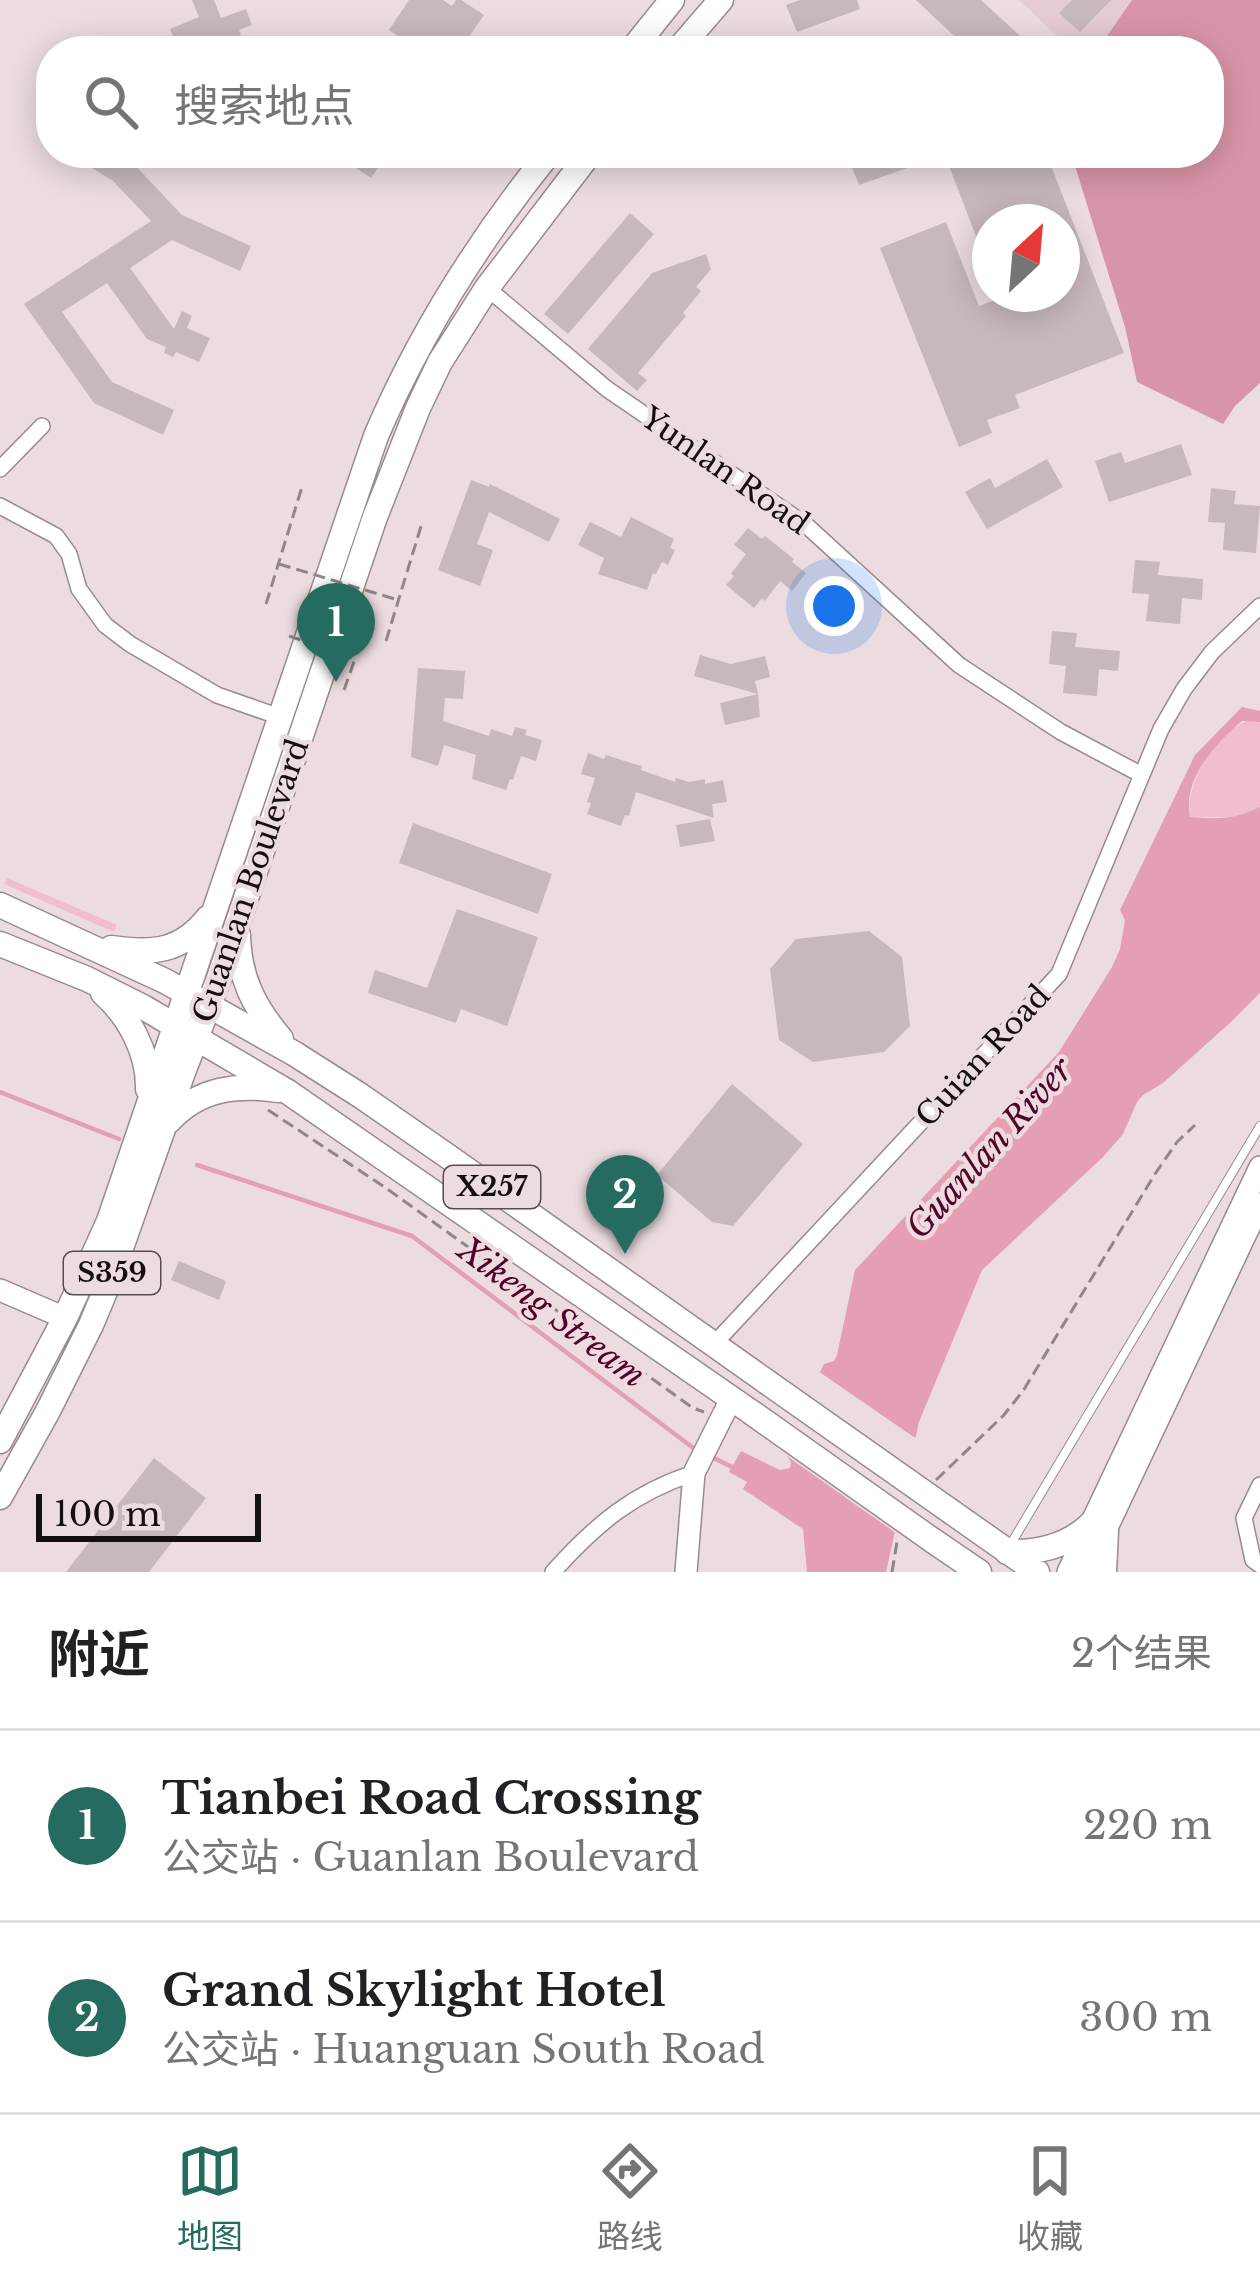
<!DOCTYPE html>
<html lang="zh">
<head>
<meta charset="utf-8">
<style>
	body { margin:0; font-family:"Libre Baskerville","Noto Sans SC",serif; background:#f6f6f6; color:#202124 }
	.compass { position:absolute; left:972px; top:204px; width:108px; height:108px; border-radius:50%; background:#fff; box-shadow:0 6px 30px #0003; rotate:26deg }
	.scale { position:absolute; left:36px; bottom:30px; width:225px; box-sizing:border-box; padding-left:12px; border:6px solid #140f10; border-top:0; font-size:33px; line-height:42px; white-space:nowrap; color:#140f10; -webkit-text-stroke:9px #ecdce0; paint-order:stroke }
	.you { position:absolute; left:834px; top:606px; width:42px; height:42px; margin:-30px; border:9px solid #fff; border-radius:50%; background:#1a73e8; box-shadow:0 0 0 18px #1a73e833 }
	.badge { display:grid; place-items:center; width:78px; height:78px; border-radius:50%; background:#256b60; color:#fff; font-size:39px; font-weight:700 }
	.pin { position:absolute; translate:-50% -99px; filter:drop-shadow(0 3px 6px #0008) }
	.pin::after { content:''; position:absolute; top:63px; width:42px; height:36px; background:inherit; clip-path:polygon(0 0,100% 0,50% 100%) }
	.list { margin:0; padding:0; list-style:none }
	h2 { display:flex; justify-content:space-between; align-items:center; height:156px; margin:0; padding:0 48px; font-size:51px }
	h2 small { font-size:39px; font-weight:400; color:#757577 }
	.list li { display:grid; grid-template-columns:78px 1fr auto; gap:36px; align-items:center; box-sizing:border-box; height:192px; padding:0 48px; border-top:3px solid #e0e0e0 }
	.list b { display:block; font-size:45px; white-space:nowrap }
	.list p { margin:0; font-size:39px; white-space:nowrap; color:#757577 }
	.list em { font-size:39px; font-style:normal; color:#757577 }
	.icon { flex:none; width:66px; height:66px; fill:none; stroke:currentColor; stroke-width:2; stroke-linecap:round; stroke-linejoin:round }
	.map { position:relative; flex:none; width:1260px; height:1572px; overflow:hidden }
	.search { position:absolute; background:#fff; box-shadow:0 6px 30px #0003; left:36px; right:36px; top:36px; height:132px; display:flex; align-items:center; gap:30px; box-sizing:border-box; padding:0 42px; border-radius:48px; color:#757577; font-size:45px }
	.sheet { height:540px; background:#fff }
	nav { display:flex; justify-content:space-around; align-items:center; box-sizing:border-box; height:168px; border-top:3px solid #e0e0e0; background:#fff; font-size:33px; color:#757577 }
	nav a { display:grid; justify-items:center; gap:6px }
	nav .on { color:#256b60 }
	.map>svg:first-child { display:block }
</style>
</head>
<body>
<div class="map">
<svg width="1260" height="1572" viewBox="0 0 1260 1572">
	<rect width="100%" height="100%" fill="#ecdce0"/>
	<path fill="#e5ccd2" d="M 1019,0 L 1132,0 L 1107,36 L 1087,51 L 1073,51 Z"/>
	<path fill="#f2bdcc" d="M 1251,720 L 1260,722 L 1260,807 L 1241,817 L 1190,817 C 1184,784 1218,728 1251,720 Z
		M 7,878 L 117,925 L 114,932 L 4,884 Z"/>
	<path fill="#d995a8" d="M 1132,0 L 1260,0 L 1260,383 L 1235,406 L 1223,424 L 1137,382 L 1125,327 L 1071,153 L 1209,153 L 1209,51 L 1087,51 L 1107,36 Z"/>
	<path fill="#e49fb3" d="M 1242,707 L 1260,711 L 1260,722 L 1242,721 C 1216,743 1182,779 1190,817 C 1217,819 1234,820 1260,807 L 1260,993 L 1232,1021 L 1163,1083 L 1143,1095 L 1137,1102 L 1123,1134 L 1102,1158 L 982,1270 L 919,1422 L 886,1572 L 807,1572 L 803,1529 L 743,1489 L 747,1482 L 729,1472 L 741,1451 L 780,1470 L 790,1468 L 791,1462 L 783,1450 L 824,1364 L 834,1361 L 837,1355 L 855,1270 L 1059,1052 L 1112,967 L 1120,949 L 1125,920 L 1120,910 L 1195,755 Z"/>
	<path fill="#ecdce0" d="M 815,1369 L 921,1442 L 900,1536 L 777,1449 Z"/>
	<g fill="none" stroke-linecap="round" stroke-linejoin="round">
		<path stroke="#e49fb3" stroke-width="4.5" d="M 0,1092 L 119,1139
			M 197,1165 L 412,1236 L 696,1450
			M 712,1457 L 734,1468"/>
	</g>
	<path fill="#c7b8bc" d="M 192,0 L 214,0 L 221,18 L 246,9 L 252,25 L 239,30 L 241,35 L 236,37 L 241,51 L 179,51 L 170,29 L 199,17 Z
		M 409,0 L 443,0 L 452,6 L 456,0 L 461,0 L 484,15 L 459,51 L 420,51 L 389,30 Z
		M 800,0 L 857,0 L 860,9 L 797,32 L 786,5 Z
		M 916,0 L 981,0 L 1029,44 L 1023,51 L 970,51 Z
		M 1072,0 L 1111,0 L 1080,32 L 1059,13 Z
		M 68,153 L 120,153 L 130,160 L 182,215 L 251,246 L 240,271 L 172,240 L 130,268 L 174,329 L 182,311 L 192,316 L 187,328 L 210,338 L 199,362 L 176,352 L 173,357 L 164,353 L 166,347 L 147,339 L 107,283 L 62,312 L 112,382 L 174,410 L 163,435 L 94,403 L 24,304 L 151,221 L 113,181 Z
		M 333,153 L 388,153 L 371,178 Z
		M 867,153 L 905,153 L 910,167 L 859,185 L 849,160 Z
		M 944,153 L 1046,153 L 1124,353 L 1015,395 L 1020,408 L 987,420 L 992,433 L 959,447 L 880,248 L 946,222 L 979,306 L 1000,298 L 998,294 L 1062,294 L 1062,222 L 990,222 L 989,270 Z
		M 630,213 L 654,234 L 568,334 L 544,314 Z
		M 706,254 L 711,269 L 696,287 L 701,291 L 683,313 L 686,316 L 638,373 L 647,380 L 637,391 L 588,349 L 652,273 Z
		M 1181,444 L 1192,475 L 1109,502 L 1095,461 L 1121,452 L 1125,463 Z
		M 1047,459 L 1063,487 L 987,529 L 965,492 L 990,478 L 995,488 Z
		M 471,480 L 489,487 L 490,484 L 560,519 L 549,542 L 489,512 L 477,544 L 493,550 L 480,586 L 438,570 Z
		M 1211,488 L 1236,491 L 1234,504 L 1260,506 L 1256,553 L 1223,550 L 1225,523 L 1208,522 Z
		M 631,517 L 674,539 L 670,548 L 675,550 L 668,565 L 662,562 L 656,574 L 653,573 L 647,590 L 598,574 L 604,558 L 578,545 L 590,522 L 621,537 Z
		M 748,528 L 762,539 L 765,536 L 794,559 L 792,562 L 806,573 L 792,591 L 780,581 L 765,601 L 762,598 L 754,608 L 726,585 L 734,576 L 731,574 L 746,554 L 734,545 Z
		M 1135,560 L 1160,562 L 1158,575 L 1203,579 L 1202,600 L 1182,598 L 1180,624 L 1146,621 L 1149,594 L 1132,593 Z
		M 1052,631 L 1077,633 L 1075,647 L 1120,651 L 1118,671 L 1099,669 L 1097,696 L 1063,693 L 1066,666 L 1049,664 Z
		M 700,655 L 731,664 L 765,656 L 770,677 L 755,681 L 758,694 L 694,676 Z
		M 418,668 L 465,671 L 463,699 L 445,698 L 443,721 L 489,736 L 491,729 L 512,736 L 515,727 L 527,730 L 525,735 L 542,740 L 536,761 L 521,756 L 513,780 L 510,779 L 506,790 L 472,779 L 476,755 L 444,745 L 438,766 L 411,757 Z
		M 758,694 L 760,717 L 725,725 L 720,703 Z
		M 588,753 L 604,759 L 606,755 L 631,763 L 642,766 L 641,770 L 675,782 L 676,778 L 689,782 L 705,779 L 705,784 L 723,780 L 727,802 L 712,804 L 714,818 L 636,792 L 629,816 L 625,815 L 621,826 L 587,814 L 591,803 L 587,802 L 595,778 L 581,774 Z
		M 710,819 L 715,841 L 680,847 L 676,825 Z
		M 413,823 L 552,874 L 538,914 L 399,863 Z
		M 457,909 L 538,937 L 507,1026 L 461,1009 L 456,1023 L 368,993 L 375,970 L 427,988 Z
		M 869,931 L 902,957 L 910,1026 L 884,1052 L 813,1062 L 779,1040 L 770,969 L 796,939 Z
		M 732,1084 L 803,1144 L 733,1226 L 712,1222 L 657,1175 Z
		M 179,1261 L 226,1281 L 219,1300 L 171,1280 Z
		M 154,1458 L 206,1498 L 149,1572 L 66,1572 Z"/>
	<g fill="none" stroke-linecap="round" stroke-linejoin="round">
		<g stroke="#998a8e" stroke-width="10">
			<path id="lane" d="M 1009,1547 L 1260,1126"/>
		</g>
		<g stroke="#998a8e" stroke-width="18">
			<path id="street" d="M 487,288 L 607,389 L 806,525 L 959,665 L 1061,732 L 1140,774
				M 0,469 L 42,426
				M 0,506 L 56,536 L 69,554 L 79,589 L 105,625 L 130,644 L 217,695 L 280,717
				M 715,1343 L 1059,974 L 1161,729 L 1184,689 L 1212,652 L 1260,606
				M 1260,1485 L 1244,1518 L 1253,1560 L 1260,1565
				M 553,1572 C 596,1524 633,1493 694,1473"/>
		</g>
		<g stroke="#998a8e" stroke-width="24">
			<path id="secondary" d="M 0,1290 L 65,1318
				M 686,1572 L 694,1473 L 731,1399
				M 1068,1572 L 1260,1167
				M 1086,1572 L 1260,1204"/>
		</g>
		<g stroke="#998a8e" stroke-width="27">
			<path id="primary" d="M 631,51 L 672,0
				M 677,51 L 721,0
				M 0,905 L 165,981 L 295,1054 L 361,1096 L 446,1155 L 767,1382
				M 238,935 C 239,978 254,1007 281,1039
				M 0,944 L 87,979 L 143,1007 L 288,1092 L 751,1412
				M 111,948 C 153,954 181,952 208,918
				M 103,993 C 129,1016 149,1053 148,1089
				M 169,1121 C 199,1088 237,1084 279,1090
				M 0,1441 L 65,1318 L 109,1221 L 376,436 C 420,333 479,240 549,153
				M 0,1497 L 48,1411 L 91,1325 L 109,1282 L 182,1075 L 218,981 L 375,517 L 418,408 L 440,362 L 487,288 L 590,153
				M 953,1513 L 1037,1572
				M 932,1540 L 979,1572
				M 1007,1552 C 1039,1553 1069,1546 1092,1523
				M 1104,1572 L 1106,1531"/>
		</g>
		<path stroke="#908588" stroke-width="3" stroke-dasharray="12 6" stroke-linecap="butt" d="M 266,604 L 302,487
			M 386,641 L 422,523
			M 344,690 L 355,659
			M 268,1110 L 383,1186 L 693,1408 L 704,1412
			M 936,1480 L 1003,1416 L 1023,1391 L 1155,1174 L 1177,1142 L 1195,1125
			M 892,1572 L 897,1542"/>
		<use href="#lane" stroke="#fff" stroke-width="8"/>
		<use href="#street" stroke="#fff" stroke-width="15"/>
		<use href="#secondary" stroke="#fff" stroke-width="21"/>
		<use href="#primary" stroke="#fff" stroke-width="24"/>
		<g stroke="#998a8e" stroke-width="27" stroke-linecap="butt">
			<path id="primary-bridge" d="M 767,1382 L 953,1513
				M 751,1412 L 932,1540"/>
		</g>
		<path stroke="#908588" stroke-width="3" stroke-dasharray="12 6" stroke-linecap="butt" d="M 279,564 L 398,600
			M 289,636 L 355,659"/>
		<use href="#primary-bridge" stroke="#fff" stroke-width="24"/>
	</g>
	<g text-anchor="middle" stroke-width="9" stroke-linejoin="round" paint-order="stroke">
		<g fill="#ecdce0" stroke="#554c4e" stroke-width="3">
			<rect x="444" y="1166" width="96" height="42" rx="9"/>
			<rect x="64" y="1252" width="96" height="42" rx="9"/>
		</g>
		<g font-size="27" font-weight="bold" fill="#140f10">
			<text x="492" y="1196">X257</text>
			<text x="112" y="1282">S359</text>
		</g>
		<g font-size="30" fill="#140f10" stroke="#ecdce0">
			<text transform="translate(725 471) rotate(35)" y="10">Yunlan Road</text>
			<text transform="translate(251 881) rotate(-71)" y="10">Guanlan Boulevard</text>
			<text transform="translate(983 1056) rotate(-47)" y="10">Cuian Road</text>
		</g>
		<g font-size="33" font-style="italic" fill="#540229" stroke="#ecdce0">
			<text transform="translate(989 1148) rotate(-48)" y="12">Guanlan River</text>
			<text transform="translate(552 1312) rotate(37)" y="12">Xikeng Stream</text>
		</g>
	</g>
</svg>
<svg class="compass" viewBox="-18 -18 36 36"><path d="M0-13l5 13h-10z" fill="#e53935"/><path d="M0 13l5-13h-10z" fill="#757577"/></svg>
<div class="scale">100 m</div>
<div class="you"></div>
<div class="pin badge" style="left:336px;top:682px">1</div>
<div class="pin badge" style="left:625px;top:1254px">2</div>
<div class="search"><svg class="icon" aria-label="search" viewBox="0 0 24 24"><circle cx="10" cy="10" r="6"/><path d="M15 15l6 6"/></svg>搜索地点</div>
</div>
<section class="sheet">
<h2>附近<small>2个结果</small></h2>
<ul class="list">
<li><span class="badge">1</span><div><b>Tianbei Road Crossing</b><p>公交站 · Guanlan Boulevard</p></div><em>220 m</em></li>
<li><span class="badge">2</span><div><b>Grand Skylight Hotel</b><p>公交站 · Huanguan South Road</p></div><em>300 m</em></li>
</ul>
</section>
<nav>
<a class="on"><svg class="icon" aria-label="map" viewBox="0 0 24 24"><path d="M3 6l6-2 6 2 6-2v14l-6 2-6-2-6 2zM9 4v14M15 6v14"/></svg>地图</a>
<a><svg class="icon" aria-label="directions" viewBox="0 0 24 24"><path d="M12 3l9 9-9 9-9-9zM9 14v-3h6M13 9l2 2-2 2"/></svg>路线</a>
<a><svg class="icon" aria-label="saved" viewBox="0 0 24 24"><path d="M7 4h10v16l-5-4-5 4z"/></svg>收藏</a>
</nav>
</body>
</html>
